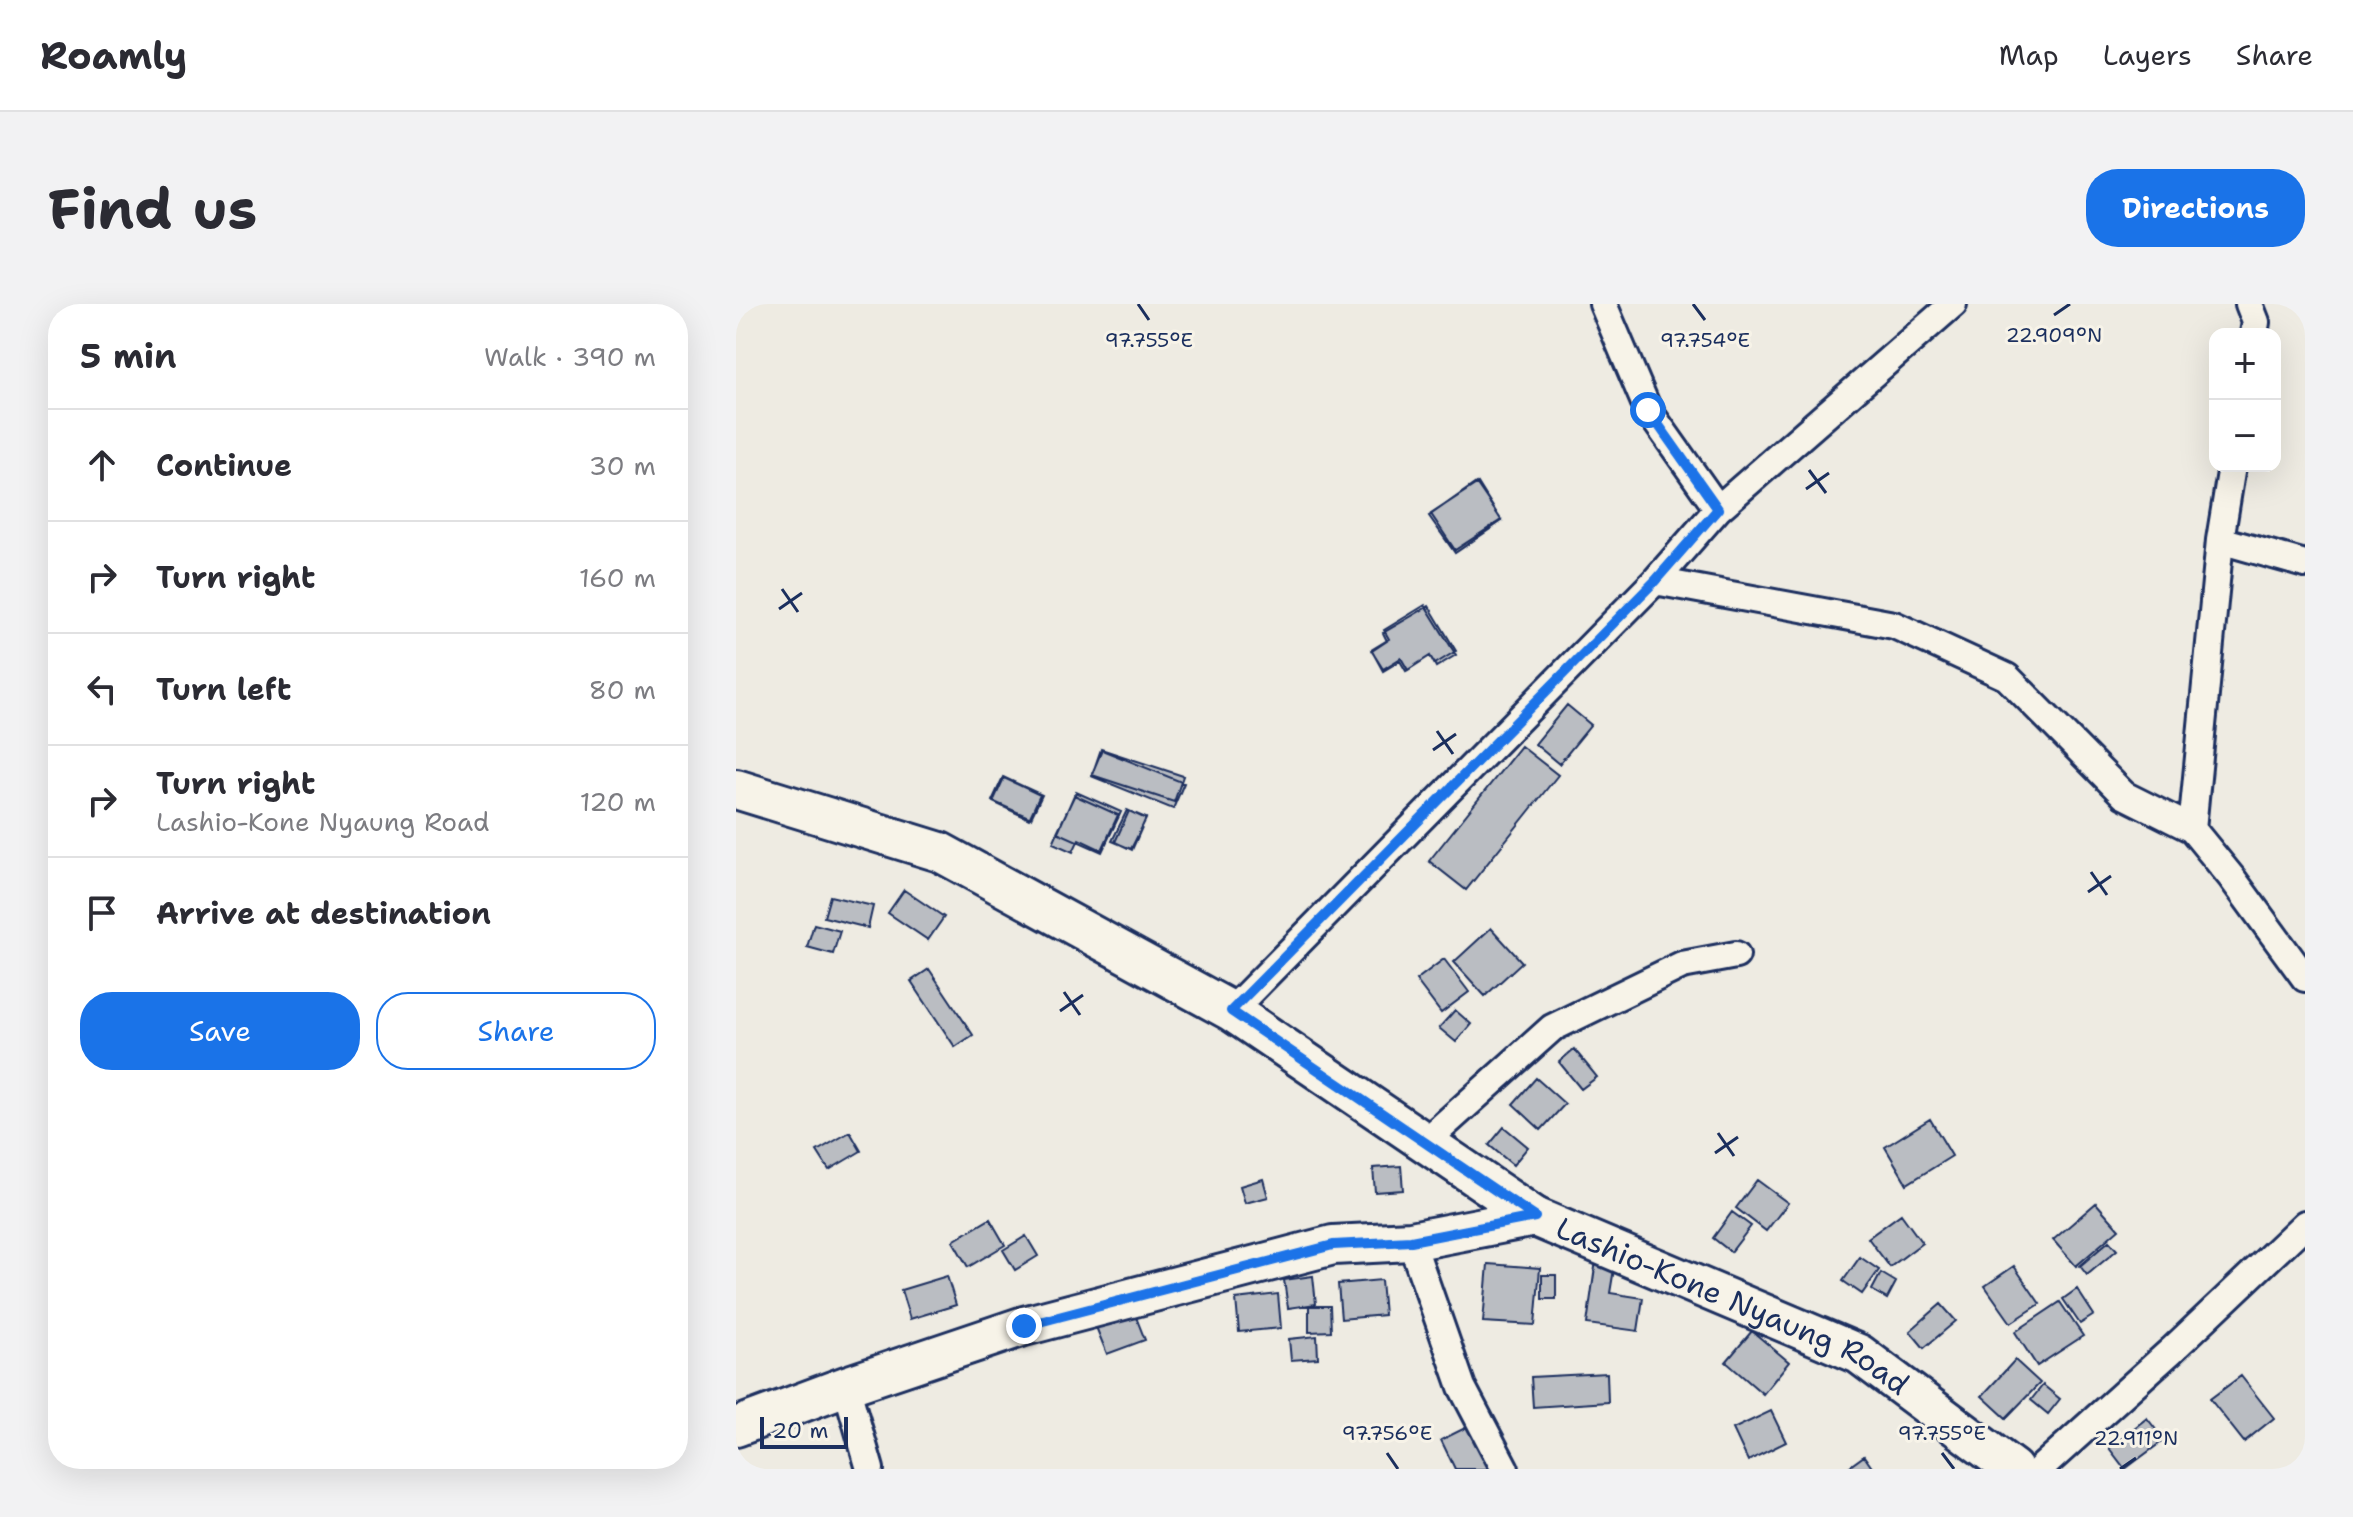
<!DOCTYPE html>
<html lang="en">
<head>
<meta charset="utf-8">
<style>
	body { margin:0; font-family:"Shantell Sans",sans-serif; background:#f2f2f3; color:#2b2b33 }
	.controls { position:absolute; right:24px; top:24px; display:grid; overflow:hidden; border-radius:16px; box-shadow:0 8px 32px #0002 }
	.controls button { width:72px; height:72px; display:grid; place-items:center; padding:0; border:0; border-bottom:2px solid #e1e1e2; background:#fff; color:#2b2b33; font:40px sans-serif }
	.scale { position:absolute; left:24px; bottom:20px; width:88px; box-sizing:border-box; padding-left:8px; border:4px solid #1b2f5e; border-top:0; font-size:22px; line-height:28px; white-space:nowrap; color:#1b2f5e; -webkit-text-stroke:6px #f7f3e8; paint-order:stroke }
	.stop { position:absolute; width:24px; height:24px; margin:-18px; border:6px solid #1a73e8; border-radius:50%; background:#fff }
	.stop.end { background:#1a73e8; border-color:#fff; box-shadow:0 2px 8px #0008 }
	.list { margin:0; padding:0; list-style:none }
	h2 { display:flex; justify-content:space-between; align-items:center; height:104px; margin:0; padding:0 32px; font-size:34px }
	h2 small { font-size:26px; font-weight:400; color:#7c7c81 }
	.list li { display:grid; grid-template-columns:52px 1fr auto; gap:24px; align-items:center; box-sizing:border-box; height:112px; padding:0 32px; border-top:2px solid #e1e1e2 }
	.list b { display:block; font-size:30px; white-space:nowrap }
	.list p { margin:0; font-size:26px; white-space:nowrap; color:#7c7c81 }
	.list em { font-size:26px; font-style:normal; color:#7c7c81 }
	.actions { display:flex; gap:16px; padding:24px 32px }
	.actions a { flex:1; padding:18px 0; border:2px solid #1a73e8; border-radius:32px; text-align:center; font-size:28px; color:#1a73e8 }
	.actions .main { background:#1a73e8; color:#fff }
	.icon { flex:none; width:44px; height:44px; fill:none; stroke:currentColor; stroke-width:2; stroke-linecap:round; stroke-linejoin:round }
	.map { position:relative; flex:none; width:1569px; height:1165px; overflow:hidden; border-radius:32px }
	header { display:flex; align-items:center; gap:48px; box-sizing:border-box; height:112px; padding:0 40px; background:#fff; border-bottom:2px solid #e1e1e2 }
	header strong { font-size:38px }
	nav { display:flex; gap:44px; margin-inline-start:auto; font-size:28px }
	.intro { display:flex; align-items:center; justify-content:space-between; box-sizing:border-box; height:192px; padding:0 48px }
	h1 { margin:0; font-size:56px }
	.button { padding:20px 36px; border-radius:32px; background:#1a73e8; color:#fff; font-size:28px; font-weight:700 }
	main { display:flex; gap:48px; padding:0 48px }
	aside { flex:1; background:#fff; border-radius:32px; box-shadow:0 8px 32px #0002 }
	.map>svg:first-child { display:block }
</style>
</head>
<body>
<header>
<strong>Roamly</strong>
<nav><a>Map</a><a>Layers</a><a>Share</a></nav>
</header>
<div class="intro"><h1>Find us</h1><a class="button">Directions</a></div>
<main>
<aside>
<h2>5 min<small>Walk · 390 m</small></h2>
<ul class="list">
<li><svg class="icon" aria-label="ahead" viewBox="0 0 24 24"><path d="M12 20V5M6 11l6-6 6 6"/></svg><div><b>Continue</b></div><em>30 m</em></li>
<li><svg class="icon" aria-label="right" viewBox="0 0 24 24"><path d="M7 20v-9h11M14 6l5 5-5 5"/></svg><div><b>Turn right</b></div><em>160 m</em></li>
<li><svg class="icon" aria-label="left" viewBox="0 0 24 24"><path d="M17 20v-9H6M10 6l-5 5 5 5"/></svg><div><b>Turn left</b></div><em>80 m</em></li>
<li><svg class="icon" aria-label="right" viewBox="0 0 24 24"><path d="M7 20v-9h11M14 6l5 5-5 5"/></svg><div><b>Turn right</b><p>Lashio-Kone Nyaung Road</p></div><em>120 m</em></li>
<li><svg class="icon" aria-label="arrive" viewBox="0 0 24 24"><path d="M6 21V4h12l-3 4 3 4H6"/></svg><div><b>Arrive at destination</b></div></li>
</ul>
<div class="actions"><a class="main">Save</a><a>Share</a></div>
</aside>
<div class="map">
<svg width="1569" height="1165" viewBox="0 0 1569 1165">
	<rect width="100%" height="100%" fill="#eeebe2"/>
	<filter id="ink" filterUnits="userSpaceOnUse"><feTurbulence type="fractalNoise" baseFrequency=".0125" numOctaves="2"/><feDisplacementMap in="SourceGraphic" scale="16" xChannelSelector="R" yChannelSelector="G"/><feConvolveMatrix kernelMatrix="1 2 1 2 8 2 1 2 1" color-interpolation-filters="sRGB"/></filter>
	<g filter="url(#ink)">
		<path fill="#babdc2" stroke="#1b2f5e" stroke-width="2" d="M 740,179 L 766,217 L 719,249 L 693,212 Z
			M 742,179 L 765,216 L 719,246 L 695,210 Z
			M 689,301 L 720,351 L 700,363 L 694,352 L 672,366 L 665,354 L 647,365 L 635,346 L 653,335 L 648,326 Z
			M 693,302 L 720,347 L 699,360 L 694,352 L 670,367 L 664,357 L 647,367 L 636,347 L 651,337 L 647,329 Z
			M 831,401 L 855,421 L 823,460 L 799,440 Z
			M 785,442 L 822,471 L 730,586 L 693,557 Z
			M 365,445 L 447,472 L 438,498 L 356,471 Z
			M 366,446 L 448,479 L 437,505 L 355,472 Z
			M 267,473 L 306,491 L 295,514 L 256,497 Z
			M 268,474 L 304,491 L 293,515 L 257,498 Z
			M 340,488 L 385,508 L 366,548 L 321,528 Z
			M 338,491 L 382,511 L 366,546 L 343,535 L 337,548 L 317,539 Z
			M 391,506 L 410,515 L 395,545 L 376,537 Z
			M 393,507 L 410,514 L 396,546 L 379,538 Z
			M 168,586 L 208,613 L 192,636 L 152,609 Z
			M 94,592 L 137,602 L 132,624 L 88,613 Z
			M 78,620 L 104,627 L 97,650 L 71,643 Z
			M 755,624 L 786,658 L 749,692 L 718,658 Z
			M 708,655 L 733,688 L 705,709 L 680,676 Z
			M 193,665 L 237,731 L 219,743 L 175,677 Z
			M 719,706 L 735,720 L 720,738 L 703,724 Z
			M 838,745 L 861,773 L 845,785 L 823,758 Z
			M 800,774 L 829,800 L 805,826 L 777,800 Z
			M 1194,815 L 1216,852 L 1171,880 L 1149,843 Z
			M 768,823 L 792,843 L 777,861 L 753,841 Z
			M 114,828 L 125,847 L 93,866 L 81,847 Z
			M 665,862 L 667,886 L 639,888 L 637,864 Z
			M 527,875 L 532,893 L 509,899 L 504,882 Z
			M 1021,876 L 1052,899 L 1030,927 L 1000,904 Z
			M 1360,899 L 1383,925 L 1340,962 L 1317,936 Z
			M 996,908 L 1015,922 L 995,948 L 977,934 Z
			M 1165,910 L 1186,939 L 1154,963 L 1132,934 Z
			M 254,915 L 269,941 L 232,963 L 217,937 Z
			M 290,932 L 302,952 L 279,966 L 267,946 Z
			M 1373,937 L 1381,946 L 1351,971 L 1344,962 Z
			M 1124,953 L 1143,966 L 1126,990 L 1107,977 Z
			M 860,956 L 879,959 L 874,989 L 907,994 L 902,1027 L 851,1020 Z
			M 752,960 L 804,964 L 799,1021 L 747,1018 Z
			M 1278,962 L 1304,1000 L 1275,1019 L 1249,982 Z
			M 1145,969 L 1160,978 L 1151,995 L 1136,986 Z
			M 806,971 L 820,971 L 820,995 L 806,995 Z
			M 211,972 L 220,1001 L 174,1015 L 165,986 Z
			M 577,972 L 580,1000 L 552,1004 L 548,976 Z
			M 645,976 L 648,1011 L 605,1015 L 602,980 Z
			M 1341,985 L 1358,1011 L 1344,1020 L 1327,995 Z
			M 542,990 L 545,1024 L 503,1028 L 500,995 Z
			M 1324,998 L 1347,1032 L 1301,1062 L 1279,1028 Z
			M 1205,1000 L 1220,1017 L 1188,1044 L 1174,1027 Z
			M 573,1002 L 594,1002 L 595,1027 L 573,1028 Z
			M 398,1008 L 409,1036 L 371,1050 L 360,1023 Z
			M 1016,1027 L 1053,1058 L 1027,1090 L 990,1058 Z
			M 581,1032 L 582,1054 L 555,1056 L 553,1035 Z
			M 1279,1056 L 1304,1079 L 1270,1114 L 1246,1092 Z
			M 871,1069 L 872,1098 L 797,1103 L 795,1073 Z
			M 1505,1072 L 1538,1114 L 1508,1138 L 1474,1095 Z
			M 1307,1081 L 1324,1095 L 1312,1110 L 1295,1096 Z
			M 1035,1107 L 1050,1138 L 1012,1157 L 997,1125 Z
			M 1411,1114 L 1428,1136 L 1389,1165 L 1373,1144 Z
			M 733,1122 L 755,1165 L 719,1165 L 705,1136 Z
			M 1128,1152 L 1137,1165 L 1110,1165 Z"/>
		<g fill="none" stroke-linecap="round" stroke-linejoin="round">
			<g stroke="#1b2f5e" stroke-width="32">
				<path id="street" d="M 867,0 L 912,106 L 982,205
					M 1513,0 L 1520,18 L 1518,30
					M 1496,162 L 1484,236 L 1456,525 L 1496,574 L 1569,674
					M 1484,236 L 1569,260
					M 919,277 L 1158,321 L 1271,373 L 1388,491 L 1456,525
					M 495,707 L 919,277 L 982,205 L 1217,0
					M 688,839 L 816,724 L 946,661 L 1000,651
					M 675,937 L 726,1083 L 769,1165
					M 110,1082 L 134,1165
					M 1304,1165 L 1436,1046 L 1569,920"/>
			</g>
			<g stroke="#1b2f5e" stroke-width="44">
				<g id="secondary">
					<path d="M 0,485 L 204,548 L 495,707 L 799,913"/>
					<path id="s1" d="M 0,1123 L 110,1082 L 288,1022 L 597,941 L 675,937 L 799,913 L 1123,1050 L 1277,1165"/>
				</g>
			</g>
			<use href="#street" stroke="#f7f3e8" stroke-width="26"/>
			<use href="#secondary" stroke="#f7f3e8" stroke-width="38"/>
		</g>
	</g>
	<g fill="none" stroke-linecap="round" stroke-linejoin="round" filter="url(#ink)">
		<path stroke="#1a73e8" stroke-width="10" d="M 288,1022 L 597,941 L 675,937 L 799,913 L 495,707 L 919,277 L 982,205 L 912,106"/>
	</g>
	<path fill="none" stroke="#1b2f5e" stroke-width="3" d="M 402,0 L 413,16M 957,0 L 969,16M 1318,11 L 1334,0M 1073,166 L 1090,189M 1070,185 L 1093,169M 46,285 L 62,308M 43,305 L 66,289M 701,427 L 717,450M 697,446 L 720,430M 1355,568 L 1371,591M 1352,588 L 1375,572M 328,688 L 344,711M 324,707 L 347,691M 982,829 L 998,852M 979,849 L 1002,833M 651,1149 L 662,1165M 1206,1149 L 1218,1165M 1384,1165 L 1400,1154"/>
	<g text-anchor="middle" stroke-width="6" stroke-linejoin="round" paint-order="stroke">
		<g font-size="30" fill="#1b2f5e" stroke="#f7f3e8">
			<text dy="10" stroke="none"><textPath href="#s1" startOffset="1046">Lashio-Kone Nyaung Road</textPath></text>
		</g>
	</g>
	<g font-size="20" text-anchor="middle" fill="#1b2f5e" stroke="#f7f3e8" stroke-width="6" stroke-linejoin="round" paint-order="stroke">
		<text x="1318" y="38">22.909°N</text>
		<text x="413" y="43">97.755°E</text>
		<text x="969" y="43">97.754°E</text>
		<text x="651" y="1136">97.756°E</text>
		<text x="1206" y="1136">97.755°E</text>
		<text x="1400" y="1141">22.911°N</text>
	</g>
</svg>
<div class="controls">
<button>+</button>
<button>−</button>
</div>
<div class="scale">20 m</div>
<div class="stop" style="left:912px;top:106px"></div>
<div class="stop end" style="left:288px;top:1022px"></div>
</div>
</main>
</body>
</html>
